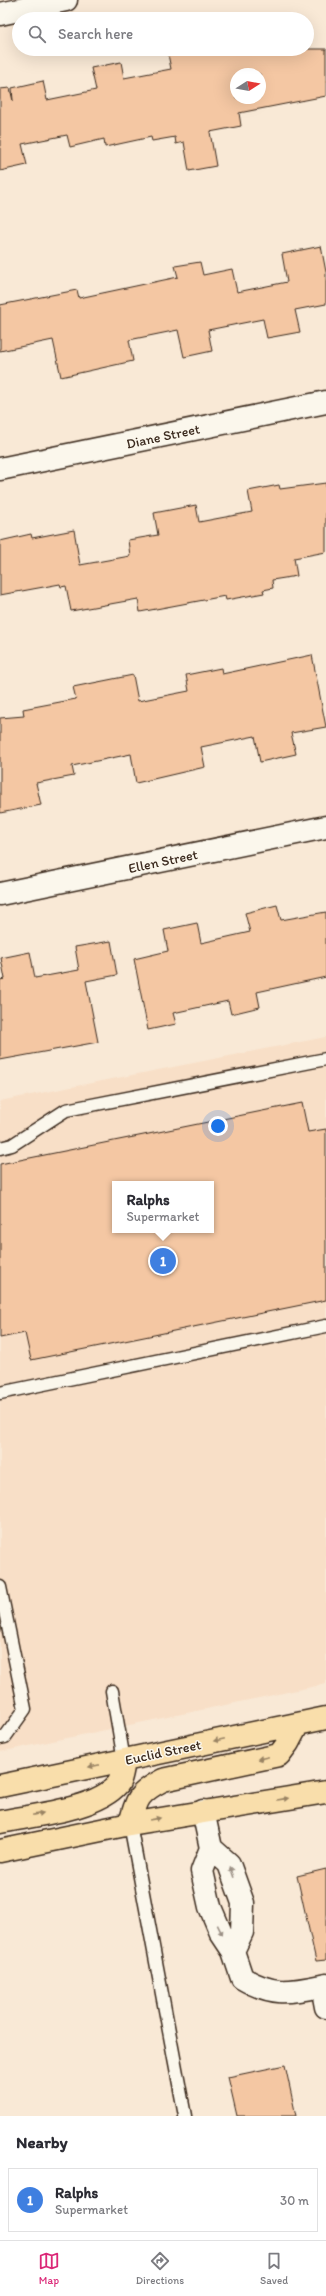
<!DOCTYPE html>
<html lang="en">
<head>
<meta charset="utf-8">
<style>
	body { margin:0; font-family:Itim,sans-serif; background:#f7f7f7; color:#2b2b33 }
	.compass { position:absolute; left:230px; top:68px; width:36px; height:36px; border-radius:50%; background:#fff; box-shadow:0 4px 16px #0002; rotate:79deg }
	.you { position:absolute; left:218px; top:1126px; width:14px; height:14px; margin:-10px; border:3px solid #fff; border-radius:50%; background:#1a73e8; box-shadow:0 0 0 6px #1a73e833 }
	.badge { display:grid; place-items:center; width:26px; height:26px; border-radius:50%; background:#db2777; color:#fff; font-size:13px; font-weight:700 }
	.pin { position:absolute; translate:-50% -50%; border:2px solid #fff; box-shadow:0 1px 4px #0006 }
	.popup { position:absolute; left:112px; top:1181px; width:102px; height:52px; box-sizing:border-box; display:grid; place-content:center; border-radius:0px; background:#fff; filter:drop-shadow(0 1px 3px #0005); font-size:13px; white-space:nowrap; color:#7c7c81 }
	.popup b { font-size:15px; color:#2b2b33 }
	.popup::after { content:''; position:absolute; left:50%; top:100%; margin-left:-8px; border:8px solid transparent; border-top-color:#fff }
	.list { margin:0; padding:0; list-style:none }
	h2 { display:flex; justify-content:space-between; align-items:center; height:52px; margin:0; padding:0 16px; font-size:17px }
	h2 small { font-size:13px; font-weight:400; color:#7c7c81 }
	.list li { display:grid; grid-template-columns:26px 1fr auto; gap:12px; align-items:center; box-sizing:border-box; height:64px; margin:0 8px 8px; padding:0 8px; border:1px solid #e1e1e2; border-radius:0px }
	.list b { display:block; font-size:15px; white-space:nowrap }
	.list p { margin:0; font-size:13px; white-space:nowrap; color:#7c7c81 }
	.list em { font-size:13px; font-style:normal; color:#7c7c81 }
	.icon { flex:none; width:22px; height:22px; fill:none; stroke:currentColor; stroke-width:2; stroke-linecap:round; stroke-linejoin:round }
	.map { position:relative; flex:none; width:326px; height:2116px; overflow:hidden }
	.search { position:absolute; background:#fff; box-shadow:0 4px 16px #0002; left:12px; right:12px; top:12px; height:44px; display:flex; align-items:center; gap:10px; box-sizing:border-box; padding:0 14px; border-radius:22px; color:#7c7c81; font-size:15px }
	.sheet { height:124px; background:#fff }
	nav { display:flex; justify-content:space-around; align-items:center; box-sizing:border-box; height:56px; border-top:1px solid #e1e1e2; background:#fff; font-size:11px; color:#7c7c81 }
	nav a { display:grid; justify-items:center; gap:2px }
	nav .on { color:#db2777 }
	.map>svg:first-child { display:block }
</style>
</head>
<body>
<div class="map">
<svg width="326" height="2116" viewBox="0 0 326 2116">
	<rect width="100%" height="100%" fill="#f9e9d6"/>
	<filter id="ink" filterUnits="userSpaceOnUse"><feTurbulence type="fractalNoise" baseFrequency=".025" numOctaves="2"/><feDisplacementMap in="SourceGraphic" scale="8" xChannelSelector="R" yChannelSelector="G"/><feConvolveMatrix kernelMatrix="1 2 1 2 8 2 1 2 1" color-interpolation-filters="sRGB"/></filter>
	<g filter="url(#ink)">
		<path fill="#f8dfc7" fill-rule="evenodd" d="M 326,1037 L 326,1684 L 0,1752 L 0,1101 ZM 115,1184 L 211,1184 L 211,1230 L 115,1230 Z"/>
		<path fill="#f4c7a3" stroke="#3b2a1e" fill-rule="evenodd" d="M 167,49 L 326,49 L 326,96 L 239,113 L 241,126 L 210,132 L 216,166 L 189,171 L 184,142 L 176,144 L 175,137 L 152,141 L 151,137 L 105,147 L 104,139 L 70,147 L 67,135 L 22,144 L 27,165 L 0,171 L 0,89 L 10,88 L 13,101 L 12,88 L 43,81 L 47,100 L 96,90 L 91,68 L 121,62 L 124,78 L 171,69 ZM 236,74 L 260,74 L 260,98 L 236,98 Z
			M 321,246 L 326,272 L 326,304 L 295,310 L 300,332 L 267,338 L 263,319 L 208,330 L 212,351 L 184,357 L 178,330 L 129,340 L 133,361 L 61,377 L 53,340 L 0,351 L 0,305 L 77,290 L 79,298 L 178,277 L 175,266 L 200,262 L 203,275 L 232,269 L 237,292 L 287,282 L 282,254 Z
			M 326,483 L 326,552 L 294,558 L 297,576 L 272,580 L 273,588 L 263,590 L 264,593 L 226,600 L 225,596 L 140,612 L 138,599 L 71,611 L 66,586 L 61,587 L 60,584 L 0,595 L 0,541 L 31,534 L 32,538 L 74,530 L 80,565 L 130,556 L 128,540 L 158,535 L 154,513 L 196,505 L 199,522 L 252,512 L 248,491 L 279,485 L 280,489 Z
			M 312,655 L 326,727 L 291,733 L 296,754 L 260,762 L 255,736 L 201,747 L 205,767 L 136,783 L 131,754 L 72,766 L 74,776 L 36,783 L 41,805 L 0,813 L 0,718 L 24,716 L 23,709 L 76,699 L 73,687 L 133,675 L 138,701 L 189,691 L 186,675 L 221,668 L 222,674 Z
			M 277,905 L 281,920 L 326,912 L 326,977 L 257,992 L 260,1007 L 231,1014 L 228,1001 L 173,1013 L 176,1024 L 148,1030 L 134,959 L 168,951 L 164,930 L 197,923 L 201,943 L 250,932 L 245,913 Z
			M 111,941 L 117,975 L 86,981 L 98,1042 L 0,1060 L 0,980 L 5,979 L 1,958 L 30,952 L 35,978 L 79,970 L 75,947 Z
			M 302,1103 L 308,1132 L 326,1129 L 326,1300 L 31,1360 L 25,1333 L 0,1338 L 0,1164 ZM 115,1184 L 211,1184 L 211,1230 L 115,1230 Z
			M 326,1869 L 326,1960 L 316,1961 L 297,1876 Z
			M 285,2065 L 296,2116 L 237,2116 L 228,2077 Z"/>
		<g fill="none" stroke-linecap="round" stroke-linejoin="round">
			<g stroke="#3b2a1e" stroke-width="15">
				<path id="service" d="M 0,1148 L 12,1145 L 66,1110 L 326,1059
					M 0,1393 L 326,1326
					M 0,1587 L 25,1709 L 5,1737 L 0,1738
					M 112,1691 L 124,1760
					M 130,1824 L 185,2116"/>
			</g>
			<g stroke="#3b2a1e" stroke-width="25">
				<path id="minor" d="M 0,14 L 66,0
					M 0,469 L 326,402
					M 0,894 L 326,827
					M 203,1811 L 211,1848 L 229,1864 L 243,1903 L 242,1932 L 233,1951
					M 211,1848 L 202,1871 L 210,1907 L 221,1933 L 233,1951 L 242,1978 C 274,1997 291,1992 326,1985
					M 322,1986 L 326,2007"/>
			</g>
			<g stroke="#3b2a1e" stroke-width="25">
				<path id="primary" d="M 0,1786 L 326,1718
					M 0,1822 C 33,1815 96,1810 118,1784 C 122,1778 123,1767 124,1760
					M 130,1824 C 137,1798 138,1793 163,1780 L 279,1755 L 288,1743 L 298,1724
					M 0,1851 L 130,1824 L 326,1792"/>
			</g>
			<use href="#service" stroke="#fbf7ec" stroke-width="12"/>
			<use href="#minor" stroke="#fbf7ec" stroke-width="22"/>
			<use href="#primary" stroke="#f9deab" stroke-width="22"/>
		</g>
		<defs><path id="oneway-solid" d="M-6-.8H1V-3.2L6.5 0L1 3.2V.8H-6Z"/></defs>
		<g fill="#9a8464">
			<use href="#oneway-solid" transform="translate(219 1740) rotate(168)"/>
			<use href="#oneway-solid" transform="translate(263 1758) rotate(168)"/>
			<use href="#oneway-solid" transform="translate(94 1766) rotate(168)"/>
			<use href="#oneway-solid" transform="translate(283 1799) rotate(-9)"/>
			<use href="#oneway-solid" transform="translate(38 1814) rotate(-12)"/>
			<use href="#oneway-solid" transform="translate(155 1819) rotate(-10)"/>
		</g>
		<g fill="#9b9085">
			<use href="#oneway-solid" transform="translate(232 1872) rotate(-109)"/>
			<use href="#oneway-solid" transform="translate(220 1930) rotate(64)"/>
		</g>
	</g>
	<g text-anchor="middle" stroke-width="3" stroke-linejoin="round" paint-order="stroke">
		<g font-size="14" fill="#3b2a1e" stroke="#fbf7ec">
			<text transform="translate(163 436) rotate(-12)" y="5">Diane Street</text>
			<text transform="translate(163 861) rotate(-12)" y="5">Ellen Street</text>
			<text transform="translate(163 1752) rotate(-12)" y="5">Euclid Street</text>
		</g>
	</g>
</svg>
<svg class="compass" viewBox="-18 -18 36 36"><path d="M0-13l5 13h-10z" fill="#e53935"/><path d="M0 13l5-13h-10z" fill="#7c7c81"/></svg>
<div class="you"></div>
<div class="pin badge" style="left:163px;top:1261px;background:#3f7fe0">1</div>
<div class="popup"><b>Ralphs</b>Supermarket</div>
<div class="search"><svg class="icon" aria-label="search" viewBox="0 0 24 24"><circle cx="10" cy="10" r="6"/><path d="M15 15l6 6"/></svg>Search here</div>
</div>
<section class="sheet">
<h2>Nearby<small></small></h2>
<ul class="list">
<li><span class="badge" style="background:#3f7fe0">1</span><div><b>Ralphs</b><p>Supermarket</p></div><em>30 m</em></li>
</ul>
</section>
<nav>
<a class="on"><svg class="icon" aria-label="map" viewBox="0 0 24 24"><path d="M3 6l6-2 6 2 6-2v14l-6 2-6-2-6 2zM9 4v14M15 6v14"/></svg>Map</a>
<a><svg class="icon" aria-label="directions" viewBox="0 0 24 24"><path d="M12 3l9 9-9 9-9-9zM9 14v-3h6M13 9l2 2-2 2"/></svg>Directions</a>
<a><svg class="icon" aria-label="saved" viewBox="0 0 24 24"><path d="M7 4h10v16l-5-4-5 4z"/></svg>Saved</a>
</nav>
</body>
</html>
